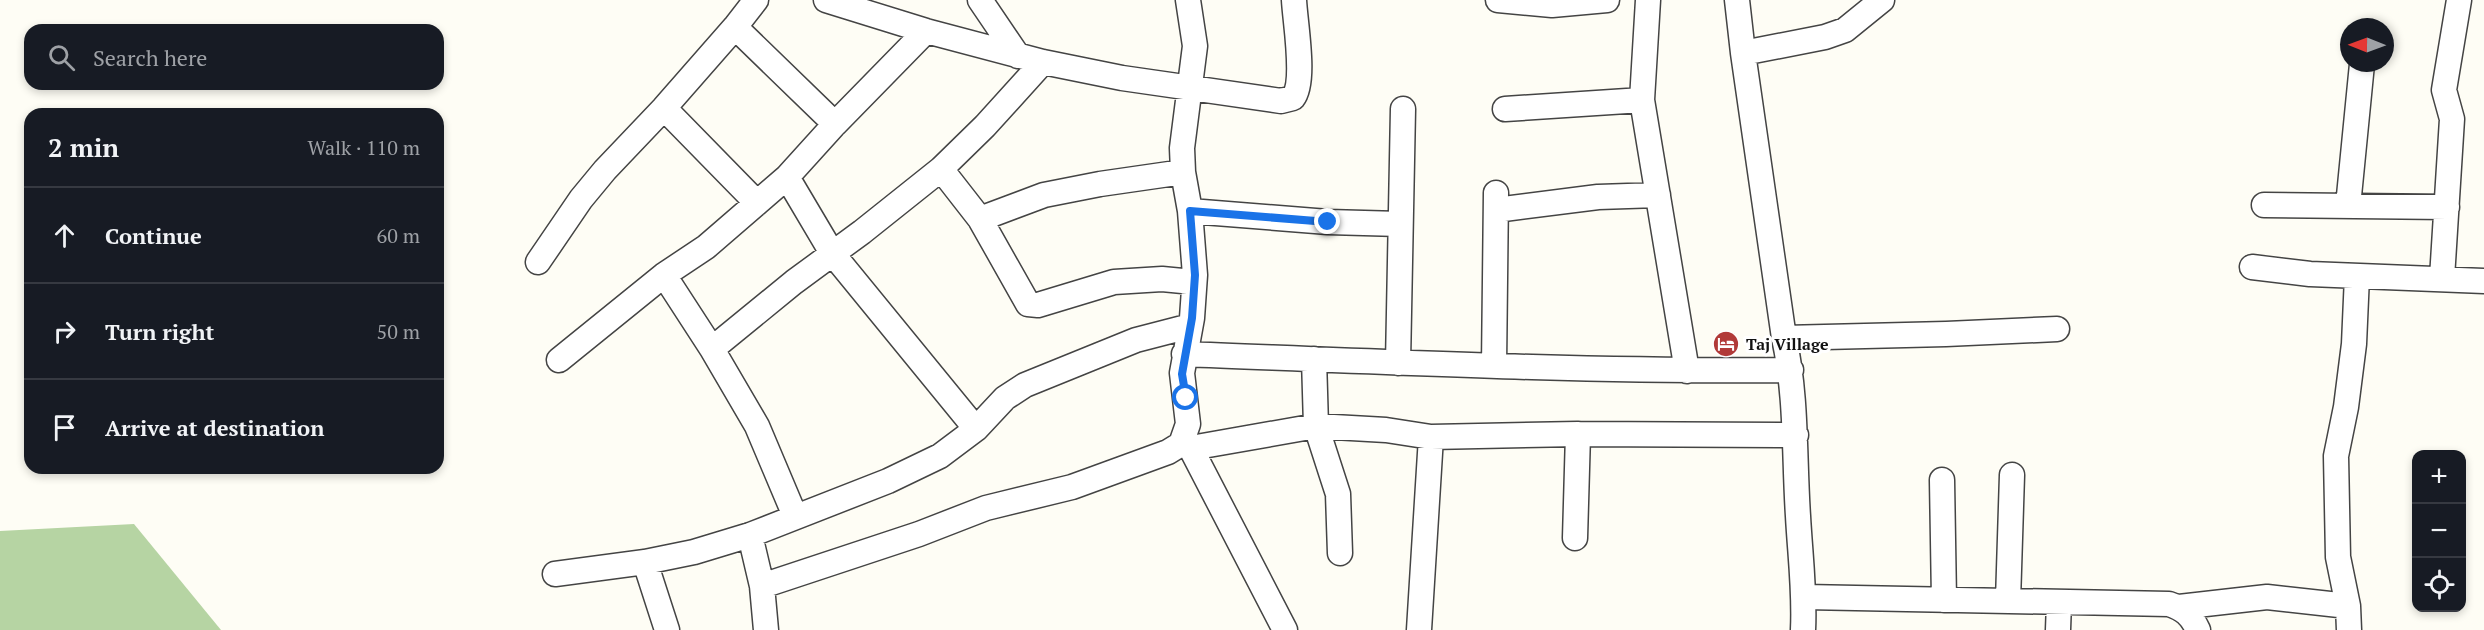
<!DOCTYPE html>
<html lang="en">
<head>
<meta charset="utf-8">
<style>
	body { margin:0; font-family:"PT Serif",serif; background:#20242c; color:#f1f3f6 }
	.controls { position:absolute; right:18px; bottom:18px; display:grid; overflow:hidden; border-radius:12px; box-shadow:0 3px 9px #0003 }
	.controls button { width:54px; height:54px; display:grid; place-items:center; padding:0; border:0; border-bottom:2px solid #363941; background:#171b24; color:#f1f3f6; font:30px sans-serif }
	.compass { position:absolute; left:2340px; top:18px; width:54px; height:54px; border-radius:50%; background:#171b24; box-shadow:0 3px 9px #0003; rotate:271deg }
	.stop { position:absolute; width:18px; height:18px; margin:-14px; border:4px solid #1a73e8; border-radius:50%; background:#fff }
	.stop.end { background:#1a73e8; border-color:#fff; box-shadow:0 2px 6px #0008 }
	.list { margin:0; padding:0; list-style:none }
	h2 { display:flex; justify-content:space-between; align-items:center; height:78px; margin:0; padding:0 24px; font-size:26px }
	h2 small { font-size:20px; font-weight:400; color:#9ea1a6 }
	.list li { display:grid; grid-template-columns:39px 1fr auto; gap:18px; align-items:center; box-sizing:border-box; height:96px; padding:0 24px; border-top:2px solid #363941 }
	.list b { display:block; font-size:22px; white-space:nowrap }
	.list em { font-size:20px; font-style:normal; color:#9ea1a6 }
	.icon { flex:none; width:33px; height:33px; fill:none; stroke:currentColor; stroke-width:2; stroke-linecap:round; stroke-linejoin:round }
	.map { position:relative; flex:none; width:2484px; height:630px; overflow:hidden }
	.search { position:absolute; background:#171b24; box-shadow:0 3px 9px #0003; left:24px; top:24px; width:420px; height:66px; display:flex; align-items:center; gap:15px; box-sizing:border-box; padding:0 21px; border-radius:18px; color:#9ea1a6; font-size:22px }
	.panel { position:absolute; background:#171b24; box-shadow:0 3px 9px #0003; left:24px; top:108px; width:420px; height:366px; border-radius:18px }
	.map>svg:first-child { display:block }
</style>
</head>
<body>
<div class="map">
<svg width="2484" height="630" viewBox="0 0 2484 630">
	<rect width="100%" height="100%" fill="#fefdf5"/>
	<path fill="#b6d4a3" d="M 134,524 L 221,630 L 0,630 L 0,531 Z"/>
	<g fill="none" stroke-linecap="round" stroke-linejoin="round">
		<g stroke="#444" stroke-width="27">
			<path id="minor" d="M 826,0 L 926,31 L 1043,62 L 1122,78 L 1281,101 L 1293,98 C 1306,82 1295,22 1294,0
				M 980,0 L 1018,56
				M 1498,0 L 1552,5 L 1607,0
				M 1648,0 L 1642,100 L 1687,371
				M 1737,0 L 1743,53 L 1784,338 C 1797,397 1794,456 1798,516 C 1800,554 1805,591 1803,630
				M 735,27 L 835,124
				M 1743,53 L 1825,37 L 1845,30 L 1882,0
				M 664,108 L 757,203
				M 1505,109 L 1642,100
				M 941,169 L 980,219 L 1028,304 L 1038,305 L 1114,282 L 1162,279 L 1193,282
				M 787,177 L 832,253 L 976,429
				M 2264,205 L 2447,207
				M 2348,206 L 2362,64
				M 1496,210 L 1598,197 L 1658,195
				M 1190,211 L 1328,222 L 1400,224
				M 980,219 L 1044,195 L 1100,184 L 1183,172
				M 538,262 L 581,199 L 605,170 L 664,108 L 735,27 L 756,0
				M 2252,267 L 2310,274 L 2484,281
				M 664,275 L 712,349 L 757,426 L 795,516
				M 2442,278 L 2452,119 L 2444,90 L 2459,0
				M 1784,338 L 1946,334 L 2057,329
				M 712,349 L 794,282 L 862,232 L 941,169 L 985,126 L 1043,62
				M 1184,354 C 1387,362 1589,372 1791,370
				M 1314,359 L 1316,426 L 1338,494 L 1340,553
				M 559,360 L 664,275 L 706,247 L 787,177 L 835,124 L 926,31
				M 1398,363 L 1403,109
				M 1494,366 L 1496,193
				M 1185,437 L 1285,630
				M 1191,448 L 1316,426 L 1386,430 L 1431,437 L 1578,434 L 1796,435
				M 1942,480 L 1944,600
				M 750,535 L 762,586 L 766,630
				M 1575,538 L 1578,434
				M 645,562 L 667,630
				M 555,574 L 645,562 L 694,552 L 750,535 L 888,481 L 940,456 L 976,429 L 1005,398 L 1025,385 L 1136,340 L 1190,326
				M 762,586 L 919,534 L 986,508 L 1072,487 L 1168,452 L 1181,444 L 1188,424 L 1182,373 L 1192,318 L 1195,275 L 1190,211 L 1183,172 L 1182,148 L 1195,46 L 1188,0
				M 1805,597 L 2169,604 C 2184,609 2191,615 2198,630
				M 2008,601 L 2012,475
				M 2179,607 L 2267,597 L 2348,606
				M 1419,630 L 1431,437
				M 2058,630 L 2059,602
				M 2349,630 L 2348,606 L 2338,557 L 2336,456 L 2346,407 L 2354,344 L 2357,276"/>
		</g>
		<use href="#minor" stroke="#fff" stroke-width="24"/>
	</g>
	<g fill="none" stroke-linecap="round" stroke-linejoin="round">
		<path stroke="#1a73e8" stroke-width="8" d="M 1186,398 L 1182,374 L 1192,318 L 1195,275 L 1190,211 L 1328,222"/>
	</g>
	<defs>
		<g id="hotel-disc" transform="scale(1.35)"><circle r="9.5" fill="#b13a38" stroke="#fff"/><path d="M-6-4.5h1.5V1H6V5H4.5V3h-9V5H-6ZM-4 0a1.8 1.8 0 1 1 3.6 0ZM.5 0V-2.5h3Q6-2.5 6 0Z" fill="#fff"/></g>
	</defs>
	<g fill-rule="evenodd">
		<use href="#hotel-disc" x="1726" y="344"/>
	</g>
	<g text-anchor="middle" stroke-width="6" stroke-linejoin="round" paint-order="stroke">
		<g font-size="16" font-weight="bold" fill="#111" stroke="#fff" text-anchor="start">
			<text x="1746" y="350">Taj Village</text>
		</g>
	</g>
</svg>
<div class="controls">
<button>+</button>
<button>−</button>
<button><svg class="icon" aria-label="locate" viewBox="0 0 24 24"><circle cx="12" cy="12" r="6"/><path d="M12 2v4M12 18v4M2 12h4M18 12h4"/></svg></button>
</div>
<svg class="compass" viewBox="-18 -18 36 36"><path d="M0-13l5 13h-10z" fill="#e53935"/><path d="M0 13l5-13h-10z" fill="#9ea1a6"/></svg>
<div class="stop" style="left:1186px;top:398px"></div>
<div class="stop end" style="left:1328px;top:222px"></div>
<div class="search"><svg class="icon" aria-label="search" viewBox="0 0 24 24"><circle cx="10" cy="10" r="6"/><path d="M15 15l6 6"/></svg>Search here</div>
<section class="panel">
<h2>2 min<small>Walk · 110 m</small></h2>
<ul class="list">
<li><svg class="icon" aria-label="ahead" viewBox="0 0 24 24"><path d="M12 20V5M6 11l6-6 6 6"/></svg><div><b>Continue</b></div><em>60 m</em></li>
<li><svg class="icon" aria-label="right" viewBox="0 0 24 24"><path d="M7 20v-9h11M14 6l5 5-5 5"/></svg><div><b>Turn right</b></div><em>50 m</em></li>
<li><svg class="icon" aria-label="arrive" viewBox="0 0 24 24"><path d="M6 21V4h12l-3 4 3 4H6"/></svg><div><b>Arrive at destination</b></div></li>
</ul>
</section>
</div>
</body>
</html>
